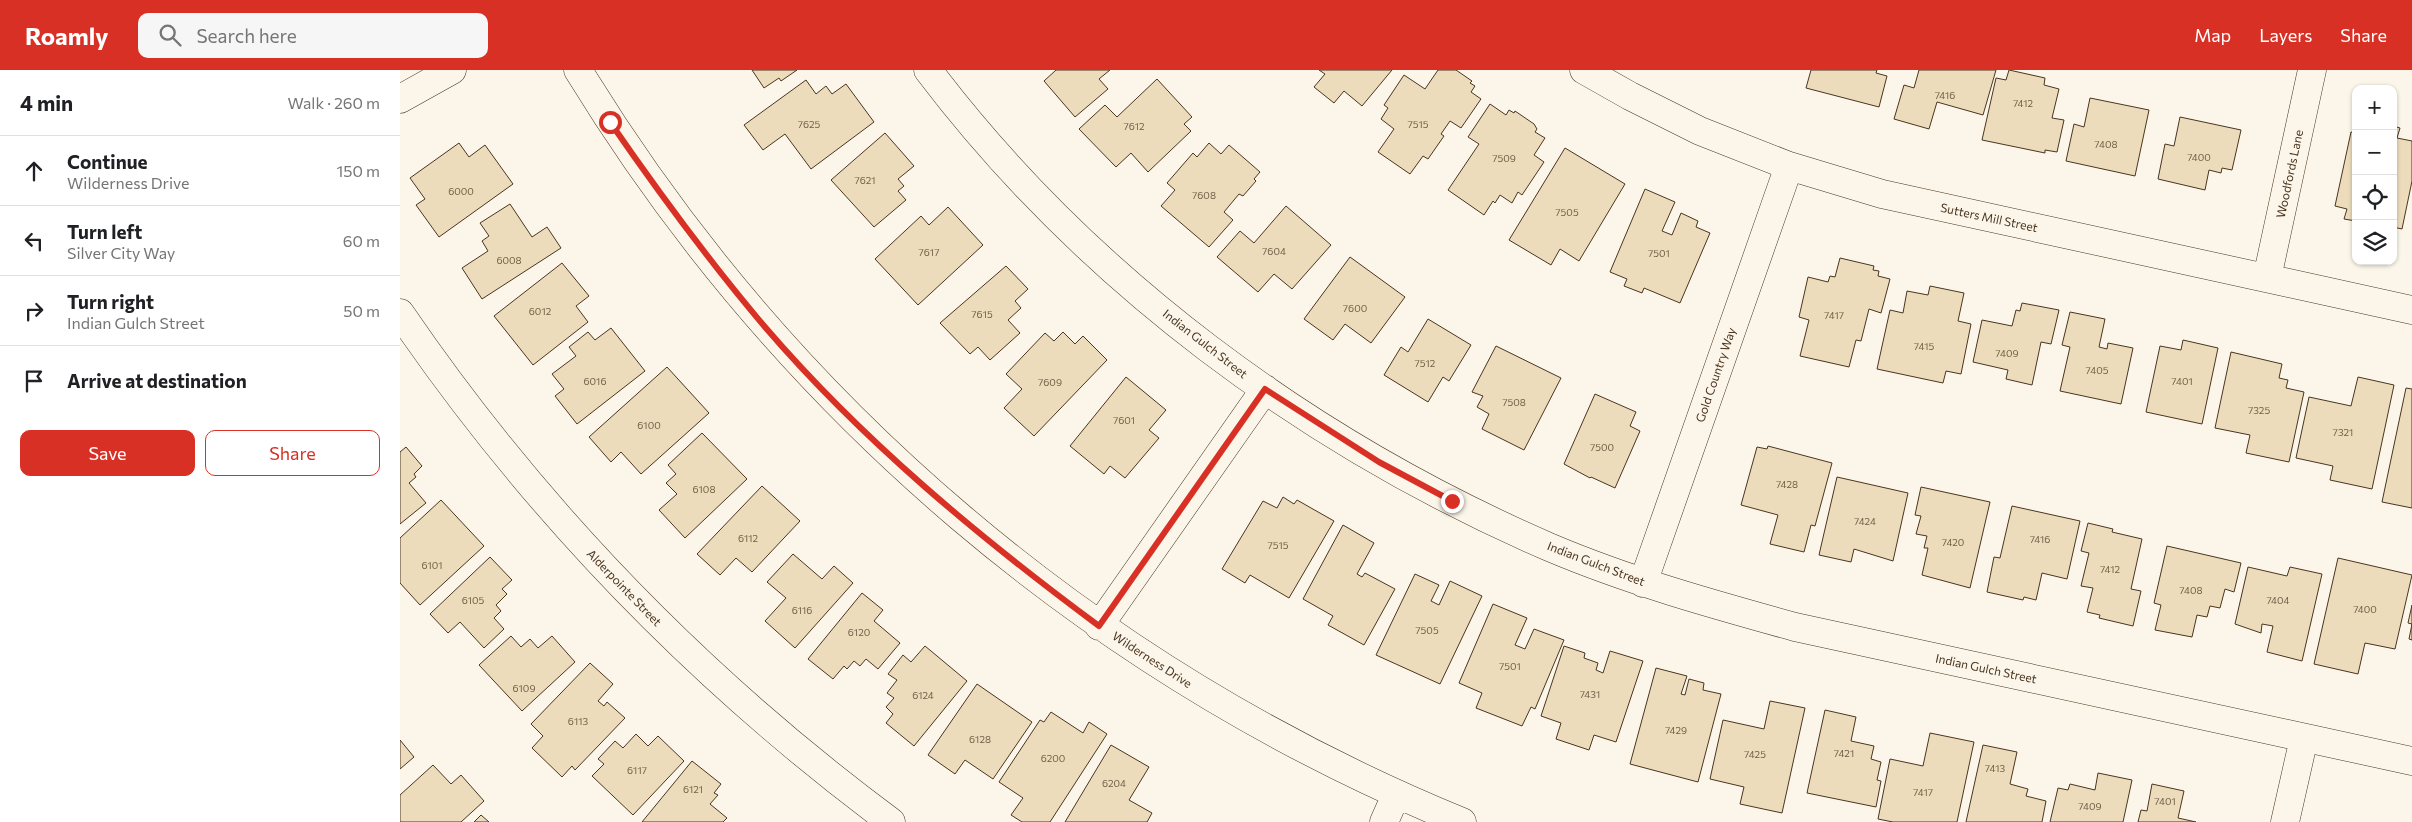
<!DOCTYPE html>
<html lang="en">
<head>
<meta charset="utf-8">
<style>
	body { margin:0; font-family:Commissioner,sans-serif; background:#f6f6f6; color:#202124 }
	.controls { position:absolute; right:15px; top:15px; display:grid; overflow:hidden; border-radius:10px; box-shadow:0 1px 4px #0004 }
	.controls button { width:45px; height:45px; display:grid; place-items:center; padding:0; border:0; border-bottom:1px solid #e0e0e0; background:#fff; color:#202124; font:25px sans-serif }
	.stop { position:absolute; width:15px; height:15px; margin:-11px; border:4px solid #d93025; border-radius:50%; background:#fff }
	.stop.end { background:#d93025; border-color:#fff; box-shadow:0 1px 5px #0008 }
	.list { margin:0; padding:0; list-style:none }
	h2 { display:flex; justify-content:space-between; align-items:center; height:65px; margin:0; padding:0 20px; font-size:21px }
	h2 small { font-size:16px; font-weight:400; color:#757577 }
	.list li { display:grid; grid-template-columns:32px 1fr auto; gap:15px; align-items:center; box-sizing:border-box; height:70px; padding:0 20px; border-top:1px solid #e0e0e0 }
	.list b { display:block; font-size:19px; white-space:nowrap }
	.list p { margin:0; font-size:16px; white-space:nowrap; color:#757577 }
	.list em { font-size:16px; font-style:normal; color:#757577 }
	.actions { display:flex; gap:10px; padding:15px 20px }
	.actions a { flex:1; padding:11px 0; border:1px solid #d93025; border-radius:10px; text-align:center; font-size:18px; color:#d93025 }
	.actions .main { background:#d93025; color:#fff }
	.icon { flex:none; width:28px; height:28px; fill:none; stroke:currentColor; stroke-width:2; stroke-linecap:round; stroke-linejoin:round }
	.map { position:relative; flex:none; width:2012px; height:752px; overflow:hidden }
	header { display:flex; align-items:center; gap:30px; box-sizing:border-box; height:70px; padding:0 25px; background:#d93025; color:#fff }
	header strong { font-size:24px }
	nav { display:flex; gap:28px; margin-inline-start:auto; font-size:18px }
	.search { width:350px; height:45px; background:#f6f6f6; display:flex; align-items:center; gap:12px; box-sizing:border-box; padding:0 18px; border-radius:10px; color:#757577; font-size:19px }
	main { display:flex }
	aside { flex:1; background:#fff }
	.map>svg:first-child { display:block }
</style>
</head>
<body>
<header>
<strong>Roamly</strong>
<div class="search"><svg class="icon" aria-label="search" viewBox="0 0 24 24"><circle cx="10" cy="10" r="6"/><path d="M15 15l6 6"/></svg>Search here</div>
<nav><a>Map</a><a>Layers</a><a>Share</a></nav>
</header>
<main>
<aside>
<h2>4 min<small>Walk · 260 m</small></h2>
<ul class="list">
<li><svg class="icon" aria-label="ahead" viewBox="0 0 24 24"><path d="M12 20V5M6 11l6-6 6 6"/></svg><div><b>Continue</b><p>Wilderness Drive</p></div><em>150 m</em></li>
<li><svg class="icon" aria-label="left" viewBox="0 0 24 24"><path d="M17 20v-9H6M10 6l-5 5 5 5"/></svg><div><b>Turn left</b><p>Silver City Way</p></div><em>60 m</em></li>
<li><svg class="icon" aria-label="right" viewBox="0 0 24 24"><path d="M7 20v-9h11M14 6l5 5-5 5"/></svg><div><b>Turn right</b><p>Indian Gulch Street</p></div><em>50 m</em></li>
<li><svg class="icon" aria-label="arrive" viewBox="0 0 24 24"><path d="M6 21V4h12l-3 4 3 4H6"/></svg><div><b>Arrive at destination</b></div></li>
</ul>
<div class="actions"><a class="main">Save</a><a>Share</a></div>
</aside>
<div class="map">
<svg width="2012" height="752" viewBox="0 0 2012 752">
	<rect width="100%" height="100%" fill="#fbf6e9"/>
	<path fill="#ecdcbc" stroke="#4a3520" d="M 352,0 L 397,0 L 381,11 L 379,8 L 364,18 Z
		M 710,0 L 699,9 L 708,19 L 675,47 L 644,11 L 656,0 Z
		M 919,0 L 992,0 L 962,36 L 944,21 L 934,33 L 914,17 L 925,4 Z
		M 1038,0 L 1056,0 L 1072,11 L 1070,13 L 1075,16 L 1071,22 L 1081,29 L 1061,58 L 1050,51 L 1041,64 L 1044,66 L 1028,89 L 1023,86 L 1010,104 L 978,82 L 994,59 L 981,49 L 988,38 L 984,35 L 1004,5 L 1025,19 Z
		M 1411,0 L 1477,0 L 1476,3 L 1487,6 L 1479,37 L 1406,18 Z
		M 1519,0 L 1596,0 L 1583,45 L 1537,32 L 1529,59 L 1494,49 L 1504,15 L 1514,18 Z
		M 1609,0 L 1645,8 L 1644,15 L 1659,19 L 1652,48 L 1664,50 L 1657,82 L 1645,80 L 1645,83 L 1582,70 L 1596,8 L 1606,10 Z
		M 757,9 L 792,47 L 784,54 L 791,61 L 748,102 L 731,83 L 716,97 L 679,59 L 705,35 L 717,47 Z
		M 406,10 L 416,24 L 426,16 L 432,24 L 446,14 L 474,52 L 411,99 L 385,64 L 363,80 L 344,55 Z
		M 1690,28 L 1749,40 L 1735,106 L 1666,91 L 1674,54 L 1684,57 Z
		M 1090,34 L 1106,45 L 1109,40 L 1114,43 L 1115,41 L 1134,54 L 1137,59 L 1135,62 L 1145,68 L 1134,85 L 1144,92 L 1122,125 L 1118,122 L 1112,133 L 1100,125 L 1095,133 L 1093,131 L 1084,145 L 1048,120 L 1079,74 L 1068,67 Z
		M 1780,47 L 1841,60 L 1832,100 L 1822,98 L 1821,103 L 1809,100 L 1805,120 L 1758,109 L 1765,74 L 1774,76 Z
		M 1993,56 L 2000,58 L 1997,68 L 2012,71 L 2012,111 L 2002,159 L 1993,157 Z
		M 1951,62 L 1956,63 L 1956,151 L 1944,149 L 1947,139 L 1935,136 Z
		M 485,63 L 514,96 L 498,109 L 504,116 L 498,121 L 506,130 L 474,157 L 431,110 Z
		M 59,73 L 69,87 L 85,75 L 113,114 L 39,167 L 16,135 L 25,129 L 10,108 Z
		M 809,73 L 821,84 L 829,75 L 860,102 L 854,109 L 856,111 L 843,126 L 839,124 L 824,142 L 833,150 L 809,177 L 761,136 L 775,120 L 767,113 L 793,83 L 797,87 Z
		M 1165,78 L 1225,114 L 1179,191 L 1160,179 L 1151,195 L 1109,170 Z
		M 1245,119 L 1275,132 L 1262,161 L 1272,165 L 1281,143 L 1298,151 L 1296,157 L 1310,163 L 1280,233 L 1244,218 L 1242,223 L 1224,216 L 1227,209 L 1210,202 Z
		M 110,134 L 132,167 L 147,157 L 161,178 L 82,229 L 62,198 L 88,181 L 82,171 L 89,166 L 80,153 Z
		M 886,136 L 931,175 L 892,219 L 874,204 L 858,222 L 817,187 L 840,161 L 854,173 Z
		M 548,137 L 583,175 L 518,235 L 475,189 L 521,146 L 529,155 Z
		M 950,187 L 1005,227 L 971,273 L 945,254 L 933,270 L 904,249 Z
		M 1440,188 L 1474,196 L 1473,200 L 1479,201 L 1478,206 L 1490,209 L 1481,243 L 1469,239 L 1461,271 L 1456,270 L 1449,297 L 1400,286 L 1409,250 L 1399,247 L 1408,207 L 1428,212 L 1430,206 L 1435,207 Z
		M 162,193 L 189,226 L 176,236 L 188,252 L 133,295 L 94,246 Z
		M 606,196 L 628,219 L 615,231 L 621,238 L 608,250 L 620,263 L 590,290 L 578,277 L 570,284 L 540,253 Z
		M 1530,216 L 1564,223 L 1558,251 L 1571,254 L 1561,304 L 1546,301 L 1543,313 L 1477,299 L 1490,240 L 1503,243 L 1507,221 L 1528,225 Z
		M 1622,233 L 1659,240 L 1651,274 L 1641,272 L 1632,315 L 1606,309 L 1608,300 L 1573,292 L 1582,250 L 1612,256 L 1616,240 L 1620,241 Z
		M 1670,242 L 1705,249 L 1699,277 L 1707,279 L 1708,273 L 1733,278 L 1721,334 L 1660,321 L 1670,277 L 1662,275 Z
		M 1028,249 L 1071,275 L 1049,311 L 1043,307 L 1028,332 L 984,305 L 1001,277 L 1008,282 Z
		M 211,258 L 245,301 L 177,354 L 155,326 L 164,319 L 152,304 L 176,286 L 169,277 L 188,262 L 195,270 Z
		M 663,262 L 675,274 L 683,266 L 707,290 L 634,366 L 604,338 L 622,319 L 606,304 L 645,263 L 654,271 Z
		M 1783,270 L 1818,278 L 1802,354 L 1746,342 L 1760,276 L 1781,280 Z
		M 1096,276 L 1161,308 L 1124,380 L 1082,359 L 1089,344 L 1077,337 L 1083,326 L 1072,322 Z
		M 1831,282 L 1882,294 L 1879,308 L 1888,310 L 1886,318 L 1904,322 L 1889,392 L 1846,383 L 1850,365 L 1815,358 Z
		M 267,297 L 309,343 L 241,404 L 221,382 L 211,392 L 189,367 Z
		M 726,307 L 766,340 L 749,360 L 759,368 L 725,408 L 710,396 L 704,404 L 670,376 Z
		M 1958,307 L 1994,315 L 1972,419 L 1930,410 L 1933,396 L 1896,388 L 1909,327 L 1951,336 Z
		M 2006,318 L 2012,319 L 2012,438 L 1982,432 Z
		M 1195,324 L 1236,342 L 1230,356 L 1240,361 L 1215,418 L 1191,407 L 1190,408 L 1164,394 Z
		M 302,363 L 347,409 L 285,468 L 259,440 L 277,424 L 266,413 L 276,404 L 268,395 Z
		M 1368,376 L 1432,393 L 1415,456 L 1411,455 L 1404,482 L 1370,474 L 1378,445 L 1341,435 L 1357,377 L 1367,379 Z
		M 6,377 L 22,396 L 14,404 L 16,407 L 9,413 L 26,433 L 0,454 L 0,382 Z
		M 1437,407 L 1508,423 L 1493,491 L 1454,479 L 1451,492 L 1419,485 Z
		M 362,416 L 400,451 L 352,502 L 336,488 L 320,505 L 297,484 Z
		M 1521,417 L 1590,432 L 1570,518 L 1522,505 L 1528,478 L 1524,478 L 1527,466 L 1516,464 L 1521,446 L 1515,445 Z
		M 883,427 L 894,434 L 897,430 L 934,451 L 889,528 L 850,505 L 845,513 L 822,499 L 863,431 L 877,438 Z
		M 41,430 L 84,476 L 20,535 L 0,513 L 0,468 Z
		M 1612,436 L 1680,451 L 1667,509 L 1642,503 L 1636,530 L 1624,527 L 1623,530 L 1587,522 L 1594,487 L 1600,488 Z
		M 1688,453 L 1713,459 L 1712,462 L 1742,469 L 1731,519 L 1741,521 L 1733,556 L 1699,548 L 1700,545 L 1687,542 L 1693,518 L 1681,516 L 1689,483 L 1681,481 Z
		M 943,455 L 974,473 L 957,504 L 962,507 L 965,503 L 995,519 L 964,575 L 928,555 L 933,546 L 903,529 Z
		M 1767,476 L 1841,493 L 1834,522 L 1825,519 L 1820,538 L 1810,536 L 1807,547 L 1797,545 L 1792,567 L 1755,560 L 1761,535 L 1754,533 Z
		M 393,484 L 422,509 L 434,496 L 453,513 L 395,578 L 365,551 L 386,528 L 367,512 Z
		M 90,487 L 112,510 L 102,519 L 107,524 L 96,535 L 101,541 L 94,548 L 104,559 L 84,578 L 60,552 L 48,563 L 30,544 Z
		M 1938,488 L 2012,505 L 1995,579 L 1965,573 L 1958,604 L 1914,594 Z
		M 1848,497 L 1887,506 L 1890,497 L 1922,504 L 1902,591 L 1867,582 L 1873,556 L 1862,554 L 1861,563 L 1835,554 Z
		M 1015,504 L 1039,515 L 1031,531 L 1039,535 L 1050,511 L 1082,526 L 1040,614 L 976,585 Z
		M 462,523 L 483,540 L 474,551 L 500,573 L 478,599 L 466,589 L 460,596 L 454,591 L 447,599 L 444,596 L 433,609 L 408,589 Z
		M 1093,534 L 1127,548 L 1115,575 L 1125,579 L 1134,559 L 1164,570 L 1135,639 L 1131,637 L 1122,656 L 1076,638 L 1082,623 L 1059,613 Z
		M 2012,535 L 2012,570 L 2009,569 L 2012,554 L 2008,553 Z
		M 111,566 L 121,577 L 130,569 L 138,578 L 152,566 L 175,592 L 122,641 L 79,595 Z
		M 525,576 L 567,611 L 514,676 L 486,653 L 493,644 L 486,637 L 494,628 L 487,623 L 497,610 L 488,604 L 503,585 L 511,592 Z
		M 1164,576 L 1185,583 L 1184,588 L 1198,593 L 1196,600 L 1203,603 L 1210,581 L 1243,591 L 1216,672 L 1194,665 L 1189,680 L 1156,669 L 1161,653 L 1141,646 Z
		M 190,593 L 213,614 L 198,631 L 204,636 L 207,632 L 225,648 L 175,700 L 172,696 L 162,707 L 132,678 L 143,666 L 131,654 Z
		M 1256,598 L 1287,606 L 1281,624 L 1285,625 L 1289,609 L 1304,613 L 1303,620 L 1321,624 L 1298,712 L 1230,694 Z
		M 577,614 L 632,652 L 593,709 L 565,690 L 555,704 L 528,685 Z
		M 1370,631 L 1405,638 L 1382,743 L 1340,734 L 1344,717 L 1310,709 L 1323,650 L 1364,659 Z
		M 1425,640 L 1456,647 L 1451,671 L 1474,676 L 1471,689 L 1481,692 L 1477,710 L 1481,711 L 1476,737 L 1407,723 Z
		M 651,642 L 683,663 L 689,652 L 707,664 L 650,752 L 622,752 L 611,745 L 623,728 L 599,712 L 640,650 L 644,652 Z
		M 1530,663 L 1574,672 L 1557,752 L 1493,752 L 1478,749 L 1490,689 L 1523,696 Z
		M 236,664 L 248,676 L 258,666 L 284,691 L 233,745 L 192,706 L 204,694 L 198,689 L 215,671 L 223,678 Z
		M 0,670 L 14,687 L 0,699 Z
		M 711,675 L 749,697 L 729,730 L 752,743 L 747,752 L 665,752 Z
		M 1583,675 L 1617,682 L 1610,714 L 1628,719 L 1626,726 L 1646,731 L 1642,752 L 1566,752 Z
		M 292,691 L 321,714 L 314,723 L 318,725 L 310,734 L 327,748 L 323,752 L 242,752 Z
		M 33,695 L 51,714 L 61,705 L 84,731 L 61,752 L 0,752 L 0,725 Z
		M 1698,703 L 1732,710 L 1723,752 L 1650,752 L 1658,718 L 1668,720 L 1670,714 L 1695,720 Z
		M 1752,714 L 1784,721 L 1778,748 L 1796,752 L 1738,752 L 1741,740 L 1747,741 Z
		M 81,745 L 89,752 L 74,752 Z"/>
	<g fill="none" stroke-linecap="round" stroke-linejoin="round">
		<g stroke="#4a3520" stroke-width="29">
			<path id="minor" d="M 178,0 C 386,340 694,601 1062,752
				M 528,0 C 687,210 909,373 1149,477 C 1229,511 1312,534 1395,557 L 2012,691
				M 1184,0 L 1230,26 L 1300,61 L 1389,96 L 1482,124 L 2012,240
				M 0,29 L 52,0
				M 1867,208 L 1912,0
				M 0,243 C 134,439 300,610 491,752
				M 1243,513 L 1389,96
				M 699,556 L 865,319
				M 984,752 L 996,725
				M 1885,752 L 1904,668"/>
		</g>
		<use href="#minor" stroke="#fbf6e9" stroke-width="28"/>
	</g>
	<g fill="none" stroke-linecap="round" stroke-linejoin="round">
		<path stroke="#d93025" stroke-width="6" d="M 210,52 C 259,123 309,191 365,257 C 463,371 579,467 699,556 L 865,319 L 979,392 L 1052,431"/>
	</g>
	<g text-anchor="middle" stroke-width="4" stroke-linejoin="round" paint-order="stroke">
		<g font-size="10" fill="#725f47">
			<text x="1545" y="29">7416</text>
			<text x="1623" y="37">7412</text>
			<text x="409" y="58">7625</text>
			<text x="1018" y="58">7515</text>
			<text x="734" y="60">7612</text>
			<text x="1706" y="78">7408</text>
			<text x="1799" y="91">7400</text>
			<text x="1104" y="92">7509</text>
			<text x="465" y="114">7621</text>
			<text x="61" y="125">6000</text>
			<text x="804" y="129">7608</text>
			<text x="1167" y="146">7505</text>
			<text x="874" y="185">7604</text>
			<text x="529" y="186">7617</text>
			<text x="1259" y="187">7501</text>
			<text x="109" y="194">6008</text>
			<text x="955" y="242">7600</text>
			<text x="140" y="245">6012</text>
			<text x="582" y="248">7615</text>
			<text x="1434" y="249">7417</text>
			<text x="1524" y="280">7415</text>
			<text x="1607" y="287">7409</text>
			<text x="1025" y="297">7512</text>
			<text x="1697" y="304">7405</text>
			<text x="195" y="315">6016</text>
			<text x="1782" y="315">7401</text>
			<text x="650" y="316">7609</text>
			<text x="1114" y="336">7508</text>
			<text x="1859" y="344">7325</text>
			<text x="724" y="354">7601</text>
			<text x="249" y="359">6100</text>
			<text x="1943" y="366">7321</text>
			<text x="1202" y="381">7500</text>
			<text x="1387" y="418">7428</text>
			<text x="304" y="423">6108</text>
			<text x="1465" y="455">7424</text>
			<text x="348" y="472">6112</text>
			<text x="1640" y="473">7416</text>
			<text x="1553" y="476">7420</text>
			<text x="878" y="479">7515</text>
			<text x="32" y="499">6101</text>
			<text x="1710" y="503">7412</text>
			<text x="1791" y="524">7408</text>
			<text x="73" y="534">6105</text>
			<text x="1878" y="534">7404</text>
			<text x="1965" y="543">7400</text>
			<text x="402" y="544">6116</text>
			<text x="1027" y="564">7505</text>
			<text x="459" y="566">6120</text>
			<text x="1110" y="600">7501</text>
			<text x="124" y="622">6109</text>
			<text x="1190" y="628">7431</text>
			<text x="523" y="629">6124</text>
			<text x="178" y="655">6113</text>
			<text x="1276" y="664">7429</text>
			<text x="580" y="673">6128</text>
			<text x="1444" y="687">7421</text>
			<text x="1355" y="688">7425</text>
			<text x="653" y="692">6200</text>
			<text x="1595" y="702">7413</text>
			<text x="237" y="704">6117</text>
			<text x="714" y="717">6204</text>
			<text x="293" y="723">6121</text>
			<text x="1523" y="726">7417</text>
			<text x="1765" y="735">7401</text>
			<text x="1690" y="740">7409</text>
		</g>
		<g font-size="12" fill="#4a3520" stroke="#fbf6e9">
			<text transform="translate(1890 104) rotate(-78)" y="4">Woodfords Lane</text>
			<text transform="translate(1589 148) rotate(12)" y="4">Sutters Mill Street</text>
			<text transform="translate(805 274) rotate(38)" y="4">Indian Gulch Street</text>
			<text transform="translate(1316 305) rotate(-71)" y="4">Gold Country Way</text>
			<text transform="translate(1196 494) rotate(21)" y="4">Indian Gulch Street</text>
			<text transform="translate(224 518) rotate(46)" y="4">Alderpointe Street</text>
			<text transform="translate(752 590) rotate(33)" y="4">Wilderness Drive</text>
			<text transform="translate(1586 599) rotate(12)" y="4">Indian Gulch Street</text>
		</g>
	</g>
</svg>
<div class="controls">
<button>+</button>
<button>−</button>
<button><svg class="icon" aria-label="locate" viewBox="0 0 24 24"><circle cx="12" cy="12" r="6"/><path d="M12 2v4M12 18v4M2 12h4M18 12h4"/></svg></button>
<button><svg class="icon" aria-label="layers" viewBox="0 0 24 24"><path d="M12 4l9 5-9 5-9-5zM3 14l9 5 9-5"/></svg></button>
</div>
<div class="stop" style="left:210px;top:52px"></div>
<div class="stop end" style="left:1052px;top:431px"></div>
</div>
</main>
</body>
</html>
